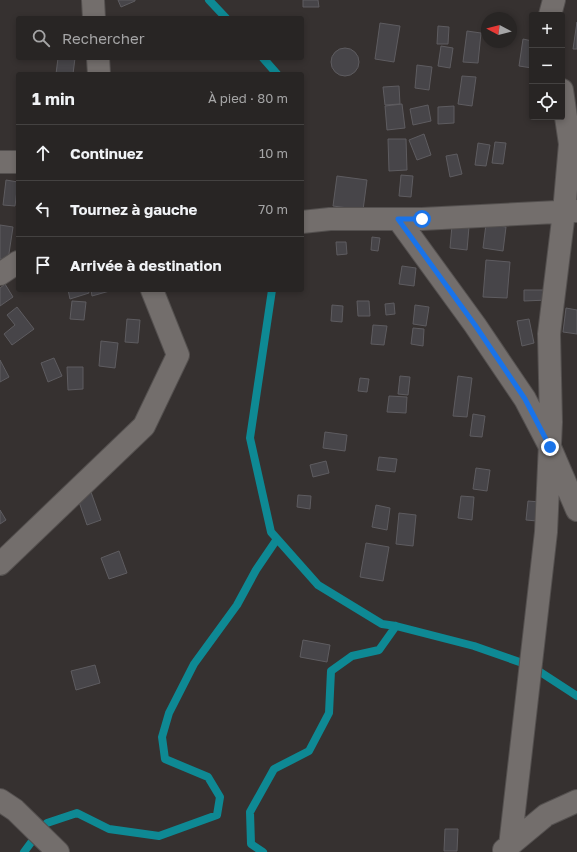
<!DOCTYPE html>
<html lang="fr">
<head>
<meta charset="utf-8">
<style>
	body { margin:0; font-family:"Golos Text",sans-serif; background:#302d2c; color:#f1f3f6 }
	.controls { position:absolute; right:12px; top:12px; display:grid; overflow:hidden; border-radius:4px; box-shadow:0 2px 6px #0003 }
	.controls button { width:36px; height:36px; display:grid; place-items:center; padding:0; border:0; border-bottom:1px solid #444241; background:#282524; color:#f1f3f6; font:20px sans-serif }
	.compass { position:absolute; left:481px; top:12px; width:36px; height:36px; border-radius:50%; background:#282524; box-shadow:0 2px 6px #0003; rotate:277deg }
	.stop { position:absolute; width:12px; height:12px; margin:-9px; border:3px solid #1a73e8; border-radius:50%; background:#fff }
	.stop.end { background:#1a73e8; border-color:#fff; box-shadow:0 1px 4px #0008 }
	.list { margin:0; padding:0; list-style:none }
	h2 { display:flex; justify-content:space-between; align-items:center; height:52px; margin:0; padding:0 16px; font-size:17px }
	h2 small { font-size:13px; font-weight:400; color:#a5a5a6 }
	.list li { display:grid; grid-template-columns:26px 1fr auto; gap:12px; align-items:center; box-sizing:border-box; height:56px; padding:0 16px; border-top:1px solid #444241 }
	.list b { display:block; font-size:15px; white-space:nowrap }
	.list em { font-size:13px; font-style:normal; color:#a5a5a6 }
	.icon { flex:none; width:22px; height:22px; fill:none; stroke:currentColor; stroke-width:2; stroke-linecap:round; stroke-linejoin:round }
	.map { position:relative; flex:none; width:577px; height:852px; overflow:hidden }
	.search { position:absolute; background:#282524; box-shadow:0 2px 6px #0003; left:16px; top:16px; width:288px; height:44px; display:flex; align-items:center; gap:10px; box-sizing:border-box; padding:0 14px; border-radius:4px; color:#a5a5a6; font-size:15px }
	.panel { position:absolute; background:#282524; box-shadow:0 2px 6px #0003; left:16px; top:72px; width:288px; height:220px; border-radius:4px }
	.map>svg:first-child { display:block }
</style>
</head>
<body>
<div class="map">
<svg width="577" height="852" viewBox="0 0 577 852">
	<rect width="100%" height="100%" fill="#363130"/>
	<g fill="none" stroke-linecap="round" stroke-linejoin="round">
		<path stroke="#0e8994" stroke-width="8" d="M 209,0 L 226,18
			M 263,58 L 277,74
			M 272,290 L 250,438 L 271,532 L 318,585 L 382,624 L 396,626 L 474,646 L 531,666 L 577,696
			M 24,852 L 38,833 L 47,823 L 77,813 L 109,829 L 159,836 L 217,815 L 220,797 L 208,777 L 165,759 L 162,737 L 169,713 L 194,664 L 237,605 L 256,570 L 277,539
			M 263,852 L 251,844 L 250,812 L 274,769 L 309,751 L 329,713 L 331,671 L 352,656 L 379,650 L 396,626"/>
	</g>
	<path fill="#474549" stroke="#5e5c60" d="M 118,0 L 135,0 L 135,1 L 121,7 Z
		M 303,0 L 318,0 L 319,7 L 303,7 Z
		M 577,22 L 577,49 L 573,49 Z
		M 380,23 L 400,26 L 394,62 L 375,59 Z
		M 438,26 L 449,27 L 448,44 L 437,44 Z
		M 467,31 L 481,33 L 478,63 L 463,62 Z
		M 523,39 L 532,41 L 532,68 L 519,66 Z
		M 441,46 L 453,48 L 450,68 L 438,66 Z
		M331 62a14 14 0 1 1 28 0a14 14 0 1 1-28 0Z
		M 58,58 L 75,58 L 73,74 L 56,74 Z
		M 417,65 L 432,67 L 429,90 L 415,88 Z
		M 462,76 L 476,77 L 472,106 L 458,104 Z
		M 399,86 L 400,104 L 385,105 L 383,87 Z
		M 402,104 L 405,128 L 387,130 L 385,106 Z
		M 428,105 L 431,121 L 413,125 L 410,109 Z
		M 454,106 L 454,123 L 438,124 L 438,107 Z
		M 424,134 L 431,155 L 417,160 L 409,140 Z
		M 388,139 L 406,139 L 407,170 L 389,171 Z
		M 495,142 L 506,143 L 503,164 L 492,163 Z
		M 478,143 L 490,145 L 486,166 L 475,165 Z
		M 457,154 L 462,174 L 450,177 L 446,156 Z
		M 401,175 L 413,176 L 411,197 L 399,196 Z
		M 337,176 L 367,180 L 363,210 L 333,206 Z
		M 6,180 L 18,182 L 15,206 L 3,205 Z
		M 486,224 L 506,227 L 503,251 L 483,248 Z
		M 0,225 L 13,227 L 8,260 L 0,259 Z
		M 452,225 L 469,227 L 467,250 L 450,248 Z
		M 372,237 L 380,238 L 378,251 L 371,250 Z
		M 336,242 L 346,242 L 347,254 L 337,255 Z
		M 486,260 L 510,262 L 507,298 L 483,297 Z
		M 402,266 L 416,268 L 414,286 L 399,284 Z
		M 5,284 L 13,297 L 0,306 L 0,288 Z
		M 68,290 L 88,290 L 89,293 L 70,299 Z
		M 91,290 L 113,290 L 92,296 Z
		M 524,290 L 548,290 L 548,300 L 524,301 Z
		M 72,301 L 86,302 L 84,320 L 70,319 Z
		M 357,301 L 369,301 L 370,316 L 358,316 Z
		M 394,303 L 395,314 L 386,315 L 385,304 Z
		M 332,305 L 343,306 L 342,322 L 331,321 Z
		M 415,305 L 429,307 L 426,326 L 413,324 Z
		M 17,307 L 34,329 L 12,345 L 4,334 L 15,325 L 7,315 Z
		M 566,308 L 577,310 L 577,334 L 563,332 Z
		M 127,319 L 140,320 L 138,343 L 125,342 Z
		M 529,319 L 534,343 L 522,346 L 517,321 Z
		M 373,325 L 387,326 L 384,345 L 371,344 Z
		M 413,328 L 424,329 L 423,346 L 411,344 Z
		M 101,341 L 118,343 L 115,368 L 99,366 Z
		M 54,358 L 62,376 L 48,382 L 41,363 Z
		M 0,360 L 9,377 L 0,382 Z
		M 67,367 L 83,367 L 83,389 L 68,390 Z
		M 400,376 L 410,377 L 408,395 L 398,394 Z
		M 458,376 L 472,378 L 467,417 L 453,416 Z
		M 360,378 L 369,379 L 367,392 L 358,391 Z
		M 389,396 L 407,397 L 406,413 L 387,412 Z
		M 473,414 L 485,416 L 482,437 L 470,436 Z
		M 325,432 L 347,435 L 345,451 L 323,448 Z
		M 379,457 L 397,459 L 395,472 L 377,470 Z
		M 326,461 L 329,473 L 313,477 L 310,465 Z
		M 476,468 L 490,470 L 487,491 L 473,489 Z
		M 91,492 L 101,520 L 87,525 L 77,496 Z
		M 298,495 L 311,496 L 310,509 L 297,507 Z
		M 461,496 L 474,497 L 472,520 L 458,518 Z
		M 528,501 L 540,502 L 537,521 L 526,520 Z
		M 376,505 L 390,508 L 387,530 L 372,527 Z
		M 0,510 L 6,520 L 0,524 Z
		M 399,513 L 416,515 L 413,546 L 396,544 Z
		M 366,543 L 389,547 L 383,581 L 360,577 Z
		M 119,551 L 127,573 L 109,579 L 101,558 Z
		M 303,640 L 330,645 L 327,662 L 300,657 Z
		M 95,665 L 100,683 L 76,690 L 71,671 Z
		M 445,829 L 458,829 L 457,851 L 444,851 Z"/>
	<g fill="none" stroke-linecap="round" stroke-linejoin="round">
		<g stroke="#54504f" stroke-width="24">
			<path id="minor" d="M 93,0 L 94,18
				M 550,15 L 554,0
				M 98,58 L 99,74
				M 0,162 L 18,162
				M 398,219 L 475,325 L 525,399 L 550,447 L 577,510
				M 302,222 L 330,219 L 422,219 L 577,211
				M 0,274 L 18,262
				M 0,564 L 144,426 L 178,355 L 152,290
				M 0,800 L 15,810 L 58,852
				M 510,846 L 546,532 L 551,422 L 549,334 L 564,212 L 570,144 L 562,90
				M 504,850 L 546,815 L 577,801"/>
		</g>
		<use href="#minor" stroke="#736e6c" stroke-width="22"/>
	</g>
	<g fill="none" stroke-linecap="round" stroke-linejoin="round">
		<path stroke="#1a73e8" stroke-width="5" d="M 422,219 L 398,219 L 475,325 L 525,399 L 550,447"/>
	</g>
</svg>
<div class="controls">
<button>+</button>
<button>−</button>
<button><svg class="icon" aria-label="locate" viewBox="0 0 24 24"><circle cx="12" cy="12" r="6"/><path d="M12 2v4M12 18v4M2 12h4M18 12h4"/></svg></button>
</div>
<svg class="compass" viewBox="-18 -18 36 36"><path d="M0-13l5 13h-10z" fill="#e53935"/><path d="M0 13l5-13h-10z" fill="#a5a5a6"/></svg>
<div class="stop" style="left:422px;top:219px"></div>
<div class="stop end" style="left:550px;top:447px"></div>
<div class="search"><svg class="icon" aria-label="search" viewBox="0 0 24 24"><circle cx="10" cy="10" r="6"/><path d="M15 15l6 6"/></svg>Rechercher</div>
<section class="panel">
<h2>1 min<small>À pied · 80 m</small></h2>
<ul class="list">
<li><svg class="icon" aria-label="ahead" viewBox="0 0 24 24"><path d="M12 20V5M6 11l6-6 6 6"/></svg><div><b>Continuez</b></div><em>10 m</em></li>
<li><svg class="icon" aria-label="left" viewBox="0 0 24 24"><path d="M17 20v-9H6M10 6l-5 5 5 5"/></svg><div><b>Tournez à gauche</b></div><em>70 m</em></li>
<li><svg class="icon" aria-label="arrive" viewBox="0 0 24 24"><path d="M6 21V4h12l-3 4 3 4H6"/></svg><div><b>Arrivée à destination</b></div></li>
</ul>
</section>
</div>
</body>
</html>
